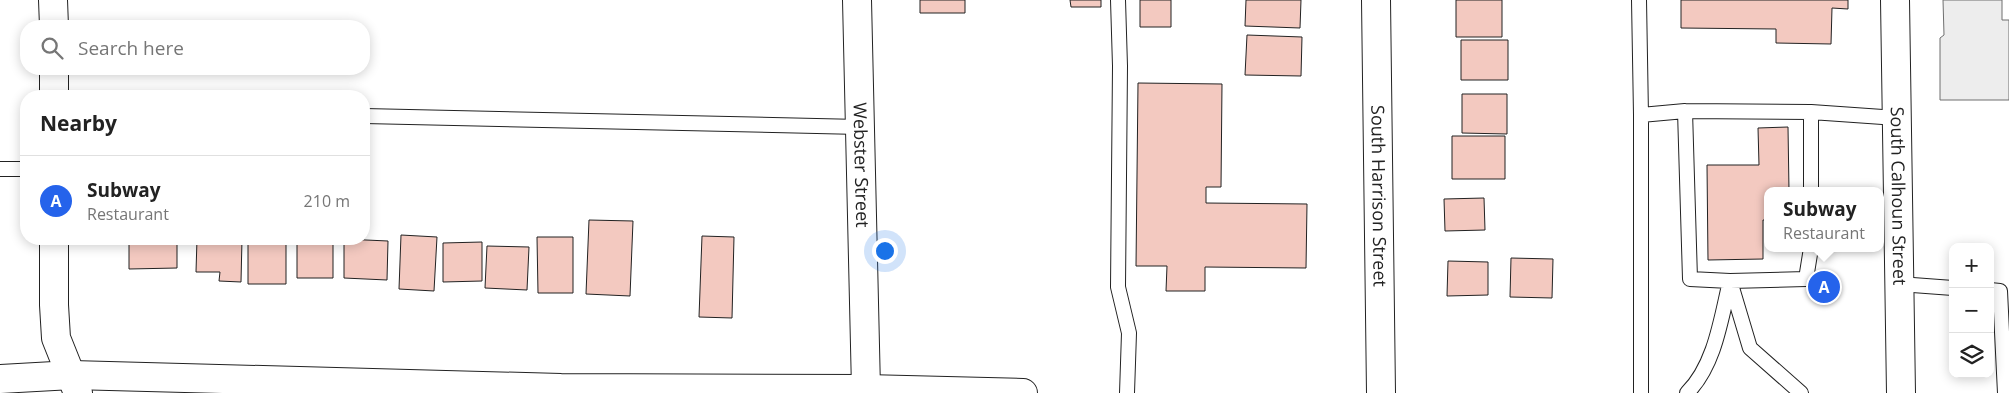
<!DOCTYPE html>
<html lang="en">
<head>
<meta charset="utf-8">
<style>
	body { margin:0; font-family:"Open Sans",sans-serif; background:#f6f6f6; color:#222 }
	.controls { position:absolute; right:15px; bottom:15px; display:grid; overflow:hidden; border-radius:10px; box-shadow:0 2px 12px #0003 }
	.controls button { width:45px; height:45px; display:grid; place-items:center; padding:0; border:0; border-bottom:1px solid #e0e0e0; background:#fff; color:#222; font:25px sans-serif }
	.you { position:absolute; left:884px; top:250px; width:18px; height:18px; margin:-12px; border:4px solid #fff; border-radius:50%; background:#1a73e8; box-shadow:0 0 0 8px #1a73e833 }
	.badge { display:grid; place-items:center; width:32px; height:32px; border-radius:50%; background:#2563eb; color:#fff; font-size:16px; font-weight:700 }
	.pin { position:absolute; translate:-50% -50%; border:2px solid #fff; box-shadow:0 1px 5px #0006 }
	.popup { position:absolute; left:1764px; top:187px; width:120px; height:65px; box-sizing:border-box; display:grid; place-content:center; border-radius:10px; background:#fff; filter:drop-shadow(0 1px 4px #0005); font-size:16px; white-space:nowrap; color:#767676 }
	.popup b { font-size:19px; color:#222 }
	.popup::after { content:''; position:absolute; left:50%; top:100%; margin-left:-10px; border:10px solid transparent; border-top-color:#fff }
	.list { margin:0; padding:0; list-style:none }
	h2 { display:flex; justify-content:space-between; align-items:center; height:65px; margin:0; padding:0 20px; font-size:21px }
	h2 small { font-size:16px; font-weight:400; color:#767676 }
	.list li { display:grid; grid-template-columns:32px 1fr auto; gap:15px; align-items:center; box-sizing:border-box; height:90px; padding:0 20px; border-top:1px solid #e0e0e0 }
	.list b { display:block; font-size:19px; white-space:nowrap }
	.list p { margin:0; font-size:16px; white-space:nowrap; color:#767676 }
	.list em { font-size:16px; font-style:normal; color:#767676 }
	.icon { flex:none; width:28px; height:28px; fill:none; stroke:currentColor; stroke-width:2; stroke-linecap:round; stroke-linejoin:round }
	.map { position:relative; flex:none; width:2009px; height:393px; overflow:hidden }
	.search { position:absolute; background:#fff; box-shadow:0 2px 12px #0003; left:20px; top:20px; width:350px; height:55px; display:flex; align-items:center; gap:12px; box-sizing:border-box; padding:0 18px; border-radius:20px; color:#767676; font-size:19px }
	.panel { position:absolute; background:#fff; box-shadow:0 2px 12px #0003; left:20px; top:90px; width:350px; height:155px; border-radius:20px }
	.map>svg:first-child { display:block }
</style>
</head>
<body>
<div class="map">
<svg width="2009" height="393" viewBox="0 0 2009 393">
	<rect width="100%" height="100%" fill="#fff"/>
	<path fill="#ededed" stroke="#6f6f6f" d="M 1943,0 L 2002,0 L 2002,20 L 2009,20 L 2009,100 L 1940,100 L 1940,38 L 1944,35 Z"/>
	<path fill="#f3c9c0" stroke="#222" d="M 920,0 L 965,0 L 965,13 L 920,13 Z
		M 1070,0 L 1101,0 L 1101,7 L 1071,7 Z
		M 1140,0 L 1171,0 L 1171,27 L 1140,27 Z
		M 1246,0 L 1301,0 L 1300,28 L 1245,26 Z
		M 1456,0 L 1502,0 L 1502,37 L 1456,37 Z
		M 1681,0 L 1848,0 L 1848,9 L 1832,8 L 1831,44 L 1776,43 L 1776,29 L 1681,28 Z
		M 1247,35 L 1302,37 L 1301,76 L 1245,75 Z
		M 1461,40 L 1508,40 L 1508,80 L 1461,80 Z
		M 1138,83 L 1222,84 L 1221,187 L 1206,187 L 1206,203 L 1307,204 L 1306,268 L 1205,267 L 1205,291 L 1166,291 L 1167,266 L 1136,266 Z
		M 1462,94 L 1507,94 L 1507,134 L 1462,133 Z
		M 1788,127 L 1789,191 L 1768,191 L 1768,220 L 1763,220 L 1763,259 L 1708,260 L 1707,165 L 1759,165 L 1758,128 Z
		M 1452,136 L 1505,136 L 1505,179 L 1452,179 Z
		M 1484,198 L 1485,230 L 1445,231 L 1444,199 Z
		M 589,220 L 633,221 L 630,296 L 586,294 Z
		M 401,235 L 437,237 L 434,291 L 399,289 Z
		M 702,236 L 734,237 L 732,318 L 699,317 Z
		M 537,237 L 573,237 L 573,293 L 538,293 Z
		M 129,239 L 177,239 L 177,268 L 129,269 Z
		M 197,239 L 242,239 L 241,282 L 219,281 L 220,272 L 196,272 Z
		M 248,239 L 286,239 L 286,284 L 248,284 Z
		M 297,239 L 333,239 L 333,278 L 297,278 Z
		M 344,239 L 388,241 L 387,280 L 344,278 Z
		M 482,242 L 482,281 L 443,282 L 443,243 Z
		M 487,246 L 529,247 L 527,290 L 485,288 Z
		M 1511,258 L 1553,259 L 1552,298 L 1510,297 Z
		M 1448,261 L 1488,262 L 1488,295 L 1447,296 Z"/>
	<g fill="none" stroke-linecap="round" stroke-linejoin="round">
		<g stroke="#222" stroke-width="16">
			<path id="lane" d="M 1118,0 L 1120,66 L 1118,287 L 1129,333 L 1127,393
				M 1639,0 L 1641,115 L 1641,393
				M 1685,111 L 1811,112 L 1897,118
				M 1811,112 L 1811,191
				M 1641,115 L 1685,111 L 1690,279 L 1730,281 L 1806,279 L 1811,248
				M 364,116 L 860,127
				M 0,169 L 26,169
				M 1899,284 L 1953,288
				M 1990,290 L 2000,291 L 2005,393
				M 1687,393 C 1715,365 1721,319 1730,281 L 1750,348 L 1801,393"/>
		</g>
		<g stroke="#222" stroke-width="30">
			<g id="street">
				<path d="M 53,0 L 54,26"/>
				<path id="s1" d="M 857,0 L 866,389"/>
				<path id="s2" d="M 1376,0 L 1381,393"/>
				<path d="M 54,69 L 54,96"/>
				<path d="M 54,239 L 54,305 L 56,338 L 78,393"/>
			</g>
		</g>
		<g stroke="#222" stroke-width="30">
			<g id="secondary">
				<path id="s3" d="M 1895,0 L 1901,393"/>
				<path d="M 0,379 L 72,375 L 561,388 L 866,389 L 1023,393"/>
			</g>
		</g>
		<use href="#lane" stroke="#fff" stroke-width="14"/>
		<use href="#street" stroke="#fff" stroke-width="28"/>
		<use href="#secondary" stroke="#fff" stroke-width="28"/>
	</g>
	<g text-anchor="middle" stroke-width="4" stroke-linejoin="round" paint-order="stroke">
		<g font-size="18" fill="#222" stroke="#fff">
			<text dy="6" stroke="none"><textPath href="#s1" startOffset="165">Webster Street</textPath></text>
			<text dy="6" stroke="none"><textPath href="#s2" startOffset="196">South Harrison Street</textPath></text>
			<text dy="6" stroke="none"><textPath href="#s3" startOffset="196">South Calhoun Street</textPath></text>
		</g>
	</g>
</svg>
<div class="controls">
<button>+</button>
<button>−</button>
<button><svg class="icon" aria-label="layers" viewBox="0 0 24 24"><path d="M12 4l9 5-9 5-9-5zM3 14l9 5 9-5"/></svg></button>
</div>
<div class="you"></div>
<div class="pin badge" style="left:1824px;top:287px">A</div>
<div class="popup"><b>Subway</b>Restaurant</div>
<div class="search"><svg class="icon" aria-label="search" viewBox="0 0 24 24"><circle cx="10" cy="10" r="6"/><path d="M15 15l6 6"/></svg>Search here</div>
<section class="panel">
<h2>Nearby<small></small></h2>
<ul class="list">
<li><span class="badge">A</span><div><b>Subway</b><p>Restaurant</p></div><em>210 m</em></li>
</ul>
</section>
</div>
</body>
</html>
